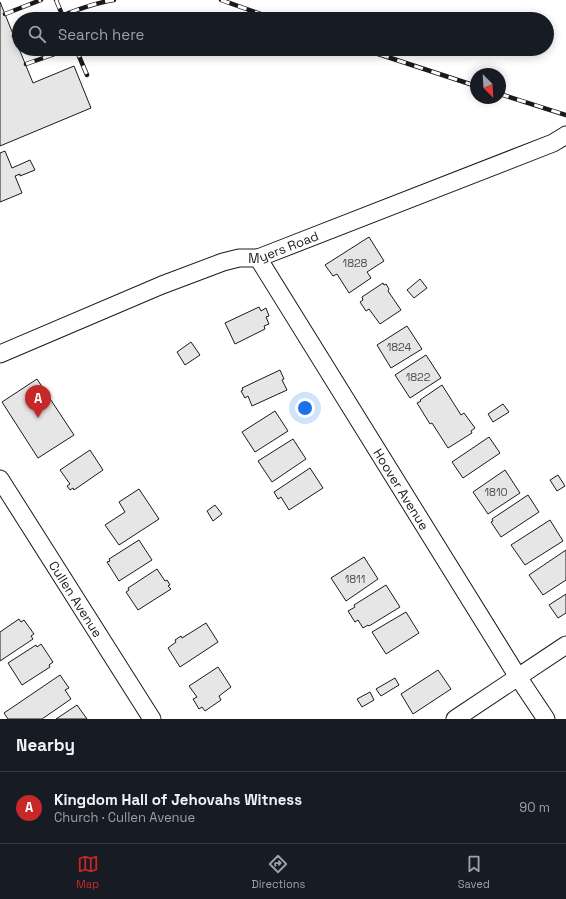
<!DOCTYPE html>
<html lang="en">
<head>
<meta charset="utf-8">
<style>
	body { margin:0; font-family:"Space Grotesk",sans-serif; background:#242831; color:#f1f3f6 }
	.compass { position:absolute; left:470px; top:68px; width:36px; height:36px; border-radius:50%; background:#171b24; box-shadow:0 2px 10px #0003; rotate:156deg }
	.you { position:absolute; left:305px; top:408px; width:14px; height:14px; margin:-10px; border:3px solid #fff; border-radius:50%; background:#1a73e8; box-shadow:0 0 0 6px #1a73e833 }
	.badge { display:grid; place-items:center; width:26px; height:26px; border-radius:50%; background:#c62828; color:#fff; font-size:13px; font-weight:700 }
	.pin { position:absolute; translate:-50% -33px; filter:drop-shadow(0 1px 2px #0008) }
	.pin::after { content:''; position:absolute; top:21px; width:14px; height:12px; background:inherit; clip-path:polygon(0 0,100% 0,50% 100%) }
	.list { margin:0; padding:0; list-style:none }
	h2 { display:flex; justify-content:space-between; align-items:center; height:52px; margin:0; padding:0 16px; font-size:17px }
	h2 small { font-size:13px; font-weight:400; color:#9ea1a6 }
	.list li { display:grid; grid-template-columns:26px 1fr auto; gap:12px; align-items:center; box-sizing:border-box; height:72px; padding:0 16px; border-top:1px solid #363941 }
	.list b { display:block; font-size:15px; white-space:nowrap }
	.list p { margin:0; font-size:13px; white-space:nowrap; color:#9ea1a6 }
	.list em { font-size:13px; font-style:normal; color:#9ea1a6 }
	.icon { flex:none; width:22px; height:22px; fill:none; stroke:currentColor; stroke-width:2; stroke-linecap:round; stroke-linejoin:round }
	.map { position:relative; flex:none; width:566px; height:719px; overflow:hidden }
	.search { position:absolute; background:#171b24; box-shadow:0 2px 10px #0003; left:12px; right:12px; top:12px; height:44px; display:flex; align-items:center; gap:10px; box-sizing:border-box; padding:0 14px; border-radius:22px; color:#9ea1a6; font-size:15px }
	.sheet { height:124px; background:#171b24 }
	nav { display:flex; justify-content:space-around; align-items:center; box-sizing:border-box; height:56px; border-top:1px solid #363941; background:#171b24; font-size:11px; color:#9ea1a6 }
	nav a { display:grid; justify-items:center; gap:2px }
	nav .on { color:#c62828 }
	.map>svg:first-child { display:block }
</style>
</head>
<body>
<div class="map">
<svg width="566" height="719" viewBox="0 0 566 719">
	<rect width="100%" height="100%" fill="#fff"/>
	<path fill="#e6e6e6" stroke="#1a1a1a" d="M 0,2 L 33,83 L 74,66 L 91,108 L 0,146 Z
		M 5,151 L 12,168 L 30,160 L 35,170 L 20,176 L 20,174 L 15,176 L 22,193 L 0,202 L 0,153 Z
		M 369,237 L 384,261 L 367,272 L 371,278 L 349,293 L 337,274 L 333,276 L 325,265 Z
		M 420,279 L 427,288 L 414,298 L 407,290 Z
		M 383,283 L 384,285 L 386,284 L 389,289 L 388,291 L 401,310 L 380,324 L 369,309 L 366,311 L 360,302 L 363,300 L 362,297 Z
		M 259,307 L 261,311 L 266,308 L 269,316 L 266,317 L 269,324 L 264,326 L 265,329 L 235,344 L 225,323 Z
		M 407,326 L 422,349 L 391,368 L 377,345 Z
		M 191,342 L 200,355 L 185,365 L 177,352 Z
		M 426,355 L 441,378 L 410,398 L 395,375 Z
		M 280,370 L 284,379 L 282,380 L 287,390 L 252,406 L 248,396 L 245,398 L 241,391 L 243,390 L 242,388 Z
		M 37,379 L 74,435 L 38,458 L 2,402 Z
		M 442,385 L 461,415 L 464,413 L 475,428 L 471,431 L 472,433 L 448,448 L 432,423 L 430,424 L 417,403 L 421,401 L 420,400 Z
		M 503,404 L 509,412 L 493,422 L 488,414 Z
		M 275,411 L 288,431 L 255,452 L 242,432 Z
		M 489,437 L 500,453 L 463,478 L 452,462 Z
		M 293,439 L 306,459 L 272,482 L 258,461 Z
		M 90,450 L 103,470 L 74,490 L 73,488 L 70,490 L 67,486 L 70,484 L 60,470 Z
		M 310,468 L 323,488 L 289,510 L 281,497 L 278,499 L 274,492 Z
		M 505,470 L 520,493 L 488,514 L 473,492 Z
		M 558,475 L 565,486 L 557,491 L 550,480 Z
		M 139,489 L 159,519 L 119,545 L 105,525 L 125,512 L 119,502 Z
		M 528,495 L 539,512 L 501,537 L 491,522 L 493,521 L 492,519 Z
		M 215,505 L 222,514 L 213,521 L 207,511 Z
		M 550,520 L 563,541 L 525,565 L 511,545 Z
		M 139,540 L 152,560 L 119,581 L 107,562 L 110,561 L 109,559 Z
		M 566,550 L 566,580 L 543,595 L 529,575 Z
		M 364,557 L 378,579 L 346,601 L 331,578 Z
		M 157,569 L 165,581 L 167,580 L 170,585 L 168,586 L 171,589 L 138,610 L 126,592 L 129,590 L 128,588 Z
		M 386,585 L 400,607 L 369,626 L 368,625 L 363,628 L 358,620 L 355,622 L 348,611 L 355,607 L 354,605 Z
		M 566,594 L 566,613 L 558,618 L 549,605 Z
		M 406,612 L 419,633 L 386,654 L 372,632 Z
		M 19,619 L 21,622 L 24,620 L 34,634 L 31,636 L 33,639 L 0,661 L 0,632 Z
		M 206,623 L 218,642 L 180,667 L 168,648 L 176,642 L 175,640 L 181,636 L 182,638 Z
		M 41,644 L 53,662 L 49,665 L 50,667 L 22,685 L 8,663 L 36,645 L 37,647 Z
		M 218,667 L 231,687 L 219,696 L 221,700 L 205,711 L 202,707 L 199,709 L 193,699 L 197,697 L 189,686 Z
		M 438,670 L 451,689 L 413,714 L 401,694 Z
		M 60,675 L 69,688 L 65,690 L 71,699 L 42,719 L 8,719 L 4,713 Z
		M 395,678 L 399,685 L 381,696 L 376,689 Z
		M 370,692 L 374,700 L 362,707 L 357,699 Z
		M 77,705 L 87,719 L 56,719 Z"/>
	<g fill="none" stroke-linecap="round" stroke-linejoin="round">
		<g stroke="#1a1a1a" stroke-width="19">
			<g id="minor">
				<path id="s1" d="M 258,258 L 518,677 L 546,719"/>
				<path id="s2" d="M 0,354 L 162,285 L 223,262 L 239,258 L 258,258 L 553,143 L 566,135"/>
				<path id="s3" d="M 0,479 L 152,719"/>
				<path d="M 455,719 L 566,645"/>
			</g>
		</g>
		<use href="#minor" stroke="#fff" stroke-width="17"/>
		<g stroke="#1a1a1a" stroke-width="4.5">
			<path id="rail" d="M 56,0 L 64,19
				M 221,0 L 275,19
				M 5,14 L 41,0
				M 54,19 C 73,11 94,3 114,0
				M 168,19 C 193,13 223,13 248,19
				M 14,36 L 19,34
				M 76,49 L 87,75
				M 363,49 L 476,86
				M 26,64 L 69,49
				M 500,94 L 566,115"/>
		</g>
		<use href="#rail" stroke="#fff" stroke-width="3" stroke-dasharray="9" stroke-linecap="butt"/>
	</g>
	<g text-anchor="middle" stroke-width="3" stroke-linejoin="round" paint-order="stroke">
		<g font-size="11" fill="#4d4d4d">
			<text x="355" y="267">1828</text>
			<text x="399" y="351">1824</text>
			<text x="418" y="381">1822</text>
			<text x="496" y="496">1810</text>
			<text x="355" y="583">1811</text>
		</g>
		<g font-size="13" fill="#1a1a1a" stroke="#fff">
			<text dy="5" stroke="none"><textPath href="#s2" startOffset="304">Myers Road</textPath></text>
			<text dy="5" stroke="none"><textPath href="#s1" startOffset="272">Hoover Avenue</textPath></text>
			<text dy="5" stroke="none"><textPath href="#s3" startOffset="142">Cullen Avenue</textPath></text>
		</g>
	</g>
</svg>
<svg class="compass" viewBox="-18 -18 36 36"><path d="M0-13l5 13h-10z" fill="#e53935"/><path d="M0 13l5-13h-10z" fill="#9ea1a6"/></svg>
<div class="you"></div>
<div class="pin badge" style="left:38px;top:418px">A</div>
<div class="search"><svg class="icon" aria-label="search" viewBox="0 0 24 24"><circle cx="10" cy="10" r="6"/><path d="M15 15l6 6"/></svg>Search here</div>
</div>
<section class="sheet">
<h2>Nearby<small></small></h2>
<ul class="list">
<li><span class="badge">A</span><div><b>Kingdom Hall of Jehovahs Witness</b><p>Church · Cullen Avenue</p></div><em>90 m</em></li>
</ul>
</section>
<nav>
<a class="on"><svg class="icon" aria-label="map" viewBox="0 0 24 24"><path d="M3 6l6-2 6 2 6-2v14l-6 2-6-2-6 2zM9 4v14M15 6v14"/></svg>Map</a>
<a><svg class="icon" aria-label="directions" viewBox="0 0 24 24"><path d="M12 3l9 9-9 9-9-9zM9 14v-3h6M13 9l2 2-2 2"/></svg>Directions</a>
<a><svg class="icon" aria-label="saved" viewBox="0 0 24 24"><path d="M7 4h10v16l-5-4-5 4z"/></svg>Saved</a>
</nav>
</body>
</html>
